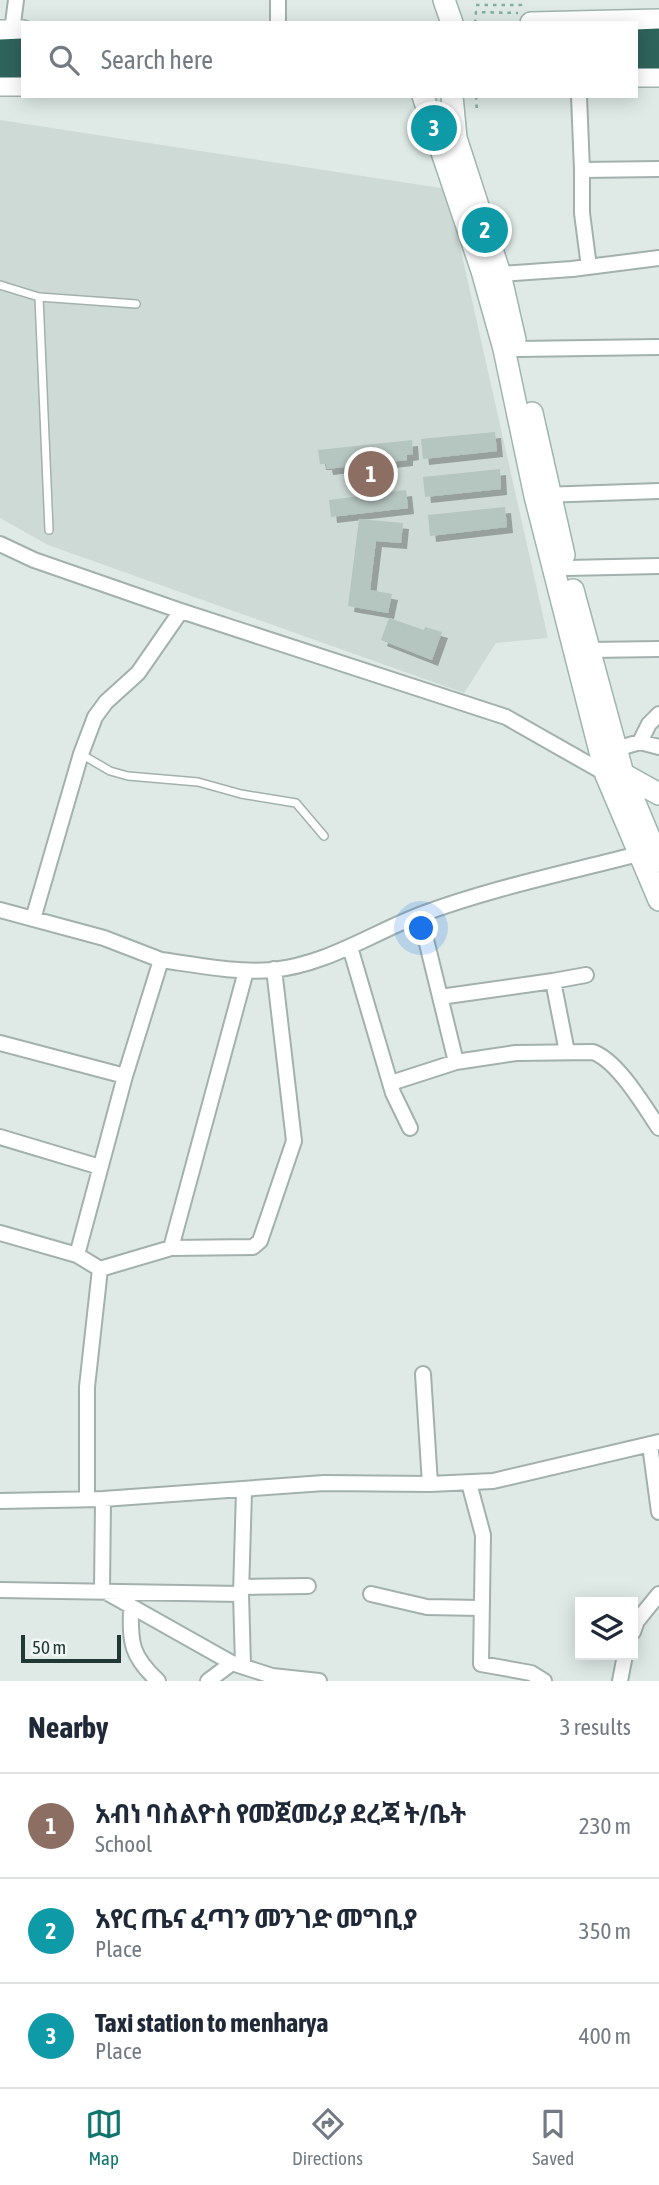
<!DOCTYPE html>
<html lang="en">
<head>
<meta charset="utf-8">
<style>
	body { margin:0; font-family:"Asap Condensed","Noto Sans Ethiopic",sans-serif; background:#f2f2f3; color:#1f2937 }
	.controls { position:absolute; right:21px; bottom:21px; display:grid; overflow:hidden; border-radius:0px; box-shadow:0 4px 18px #0003 }
	.controls button { width:63px; height:63px; display:grid; place-items:center; padding:0; border:0; border-bottom:2px solid #e0e1e3; background:#fff; color:#1f2937; font:35px sans-serif }
	.scale { position:absolute; left:21px; bottom:18px; width:100px; box-sizing:border-box; padding-left:7px; border:4px solid #213934; border-top:0; font-size:19px; line-height:24px; white-space:nowrap; color:#213934; -webkit-text-stroke:5px #f0f7f4; paint-order:stroke }
	.you { position:absolute; left:422px; top:929px; width:24px; height:24px; margin:-18px; border:5px solid #fff; border-radius:50%; background:#1a73e8; box-shadow:0 0 0 10px #1a73e833 }
	.badge { display:grid; place-items:center; width:46px; height:46px; border-radius:50%; background:#0f766e; color:#fff; font-size:23px; font-weight:700 }
	.pin { position:absolute; translate:-50% -50%; border:4px solid #fff; box-shadow:0 2px 7px #0006 }
	.list { margin:0; padding:0; list-style:none }
	h2 { display:flex; justify-content:space-between; align-items:center; height:91px; margin:0; padding:0 28px; font-size:30px }
	h2 small { font-size:23px; font-weight:400; color:#747a83 }
	.list li { display:grid; grid-template-columns:46px 1fr auto; gap:21px; align-items:center; box-sizing:border-box; height:105px; padding:0 28px; border-top:2px solid #e0e1e3 }
	.list b { display:block; font-size:26px; white-space:nowrap }
	.list p { margin:0; font-size:23px; white-space:nowrap; color:#747a83 }
	.list em { font-size:23px; font-style:normal; color:#747a83 }
	.icon { flex:none; width:38px; height:38px; fill:none; stroke:currentColor; stroke-width:2; stroke-linecap:round; stroke-linejoin:round }
	.map { position:relative; flex:none; width:659px; height:1681px; overflow:hidden }
	.search { position:absolute; background:#fff; box-shadow:0 4px 18px #0003; left:21px; right:21px; top:21px; height:77px; display:flex; align-items:center; gap:18px; box-sizing:border-box; padding:0 24px; border-radius:0px; color:#747a83; font-size:26px }
	.sheet { height:406px; background:#fff }
	nav { display:flex; justify-content:space-around; align-items:center; box-sizing:border-box; height:98px; border-top:2px solid #e0e1e3; background:#fff; font-size:19px; color:#747a83 }
	nav a { display:grid; justify-items:center; gap:4px }
	nav .on { color:#0f766e }
	.map>svg:first-child { display:block }
</style>
</head>
<body>
<div class="map">
<svg width="659" height="1681" viewBox="0 0 659 1681">
	<defs>
		<filter id="shadow"><feDropShadow dx="6" dy="6" stdDeviation="0" flood-color="#0004"/></filter>
	</defs>
	<rect width="100%" height="100%" fill="#dfeae6"/>
	<path fill="#cedad5" d="M 0,120 L 447,189 L 548,638 L 496,643 L 464,693 L 48,545 L 0,518 Z"/>
	<path fill="#b5c5bf" filter="url(#shadow)" d="M 495,432 L 497,451 L 423,459 L 421,439 Z
		M 412,440 L 413,454 L 407,455 L 407,460 L 327,469 L 326,464 L 320,464 L 318,450 Z
		M 500,469 L 501,489 L 425,497 L 423,477 Z
		M 406,490 L 408,508 L 331,517 L 329,500 Z
		M 505,507 L 507,527 L 430,536 L 428,515 Z
		M 359,519 L 403,523 L 401,543 L 376,541 L 370,590 L 392,594 L 388,613 L 348,606 Z
		M 389,618 L 424,630 L 425,627 L 442,632 L 432,660 L 381,640 Z"/>
	<g fill="none" stroke-linecap="round" stroke-linejoin="round">
		<g stroke="#a2b1ad" stroke-width="10">
			<path id="lane" d="M 0,285 L 39,297 L 136,304
				M 39,297 L 49,530
				M 81,754 L 110,771 L 128,776 L 198,782 L 241,794 L 296,803 L 324,836"/>
		</g>
		<g stroke="#a2b1ad" stroke-width="18">
			<path id="street" d="M 278,0 L 278,23
				M 12,31 L 16,0
				M 579,96 L 582,170
				M 589,267 L 582,213 L 582,170 L 659,169
				M 500,274 L 572,269 L 659,258
				M 517,349 L 659,347
				M 542,495 L 659,491
				M 0,544 L 34,560 L 181,611 L 506,717 L 608,775
				M 567,568 L 659,566
				M 589,650 L 659,649
				M 640,742 L 649,724 L 659,714
				M 616,749 L 640,742 L 659,747
				M 0,910 L 104,938 L 161,960
				M 420,915 L 456,1062
				M 33,919 L 81,754 L 95,717 L 106,702 L 138,673 L 181,611
				M 350,947 L 393,1093 L 410,1128
				M 440,997 L 553,981
				M 0,1043 L 125,1076
				M 567,1052 L 553,981 L 586,975
				M 391,1083 L 456,1062 L 516,1053 L 593,1052 C 618,1061 644,1106 659,1128
				M 0,1137 L 100,1167
				M 0,1233 L 77,1255 L 100,1269 L 171,1248 L 253,1247 L 260,1241 L 294,1141 L 274,969
				M 171,1248 L 246,971
				M 77,1255 L 125,1076 L 161,960 C 197,965 235,973 272,970 C 326,965 372,933 422,914 C 492,888 565,873 638,854
				M 423,1374 L 430,1484
				M 650,1445 L 659,1512
				M 469,1483 L 483,1535 L 481,1664 L 531,1673 L 544,1681
				M 87,1499 L 87,1387 L 100,1269
				M 0,1501 L 103,1499 L 324,1483 L 430,1484 L 493,1481 L 659,1442
				M 241,1587 L 308,1586
				M 0,1590 L 241,1594
				M 102,1591 L 103,1499
				M 104,1591 L 232,1663 L 272,1676 L 277,1681
				M 371,1594 L 427,1607 L 480,1608
				M 131,1608 C 130,1643 131,1656 158,1681
				M 633,1632 L 637,1621 L 659,1594
				M 243,1665 L 241,1594 L 244,1491
				M 272,1676 L 319,1681
				M 208,1681 L 232,1663
				M 620,1681 L 625,1655"/>
		</g>
		<g stroke="#9fb5af" stroke-width="24">
			<path id="secondary" d="M 444,0 L 452,23
				M 531,23 L 659,20
				M 0,31 L 23,31
				M 636,76 L 659,76
				M 0,85 L 23,85
				M 423,96 L 482,271 L 504,349 L 535,496 L 606,775 L 659,900
				M 452,96 L 456,138 L 500,274 L 515,340
				M 532,413 L 564,555
				M 573,590 L 623,774 L 659,861
				M 623,774 L 659,794"/>
		</g>
		<g stroke="#bcc4c2" stroke-width="24">
			<path id="highway" d="M 636,40 L 659,39
				M 0,50 L 23,49
				M 636,58 L 659,58
				M 0,67 L 23,67"/>
		</g>
		<path stroke="#81ada1" stroke-width="2.5" stroke-dasharray="3.5 5" stroke-linecap="butt" d="M 476,5 L 521,5 L 522,10
			M 475,23 L 476,12 L 518,13
			M 476,96 L 477,112"/>
		<use href="#lane" stroke="#fff" stroke-width="7"/>
		<use href="#street" stroke="#fff" stroke-width="14"/>
		<use href="#secondary" stroke="#fff" stroke-width="21"/>
		<use href="#highway" stroke="#2e645c" stroke-width="21"/>
	</g>
</svg>
<div class="controls">
<button><svg class="icon" aria-label="layers" viewBox="0 0 24 24"><path d="M12 4l9 5-9 5-9-5zM3 14l9 5 9-5"/></svg></button>
</div>
<div class="scale">50 m</div>
<div class="you"></div>
<div class="pin badge" style="left:371px;top:474px;background:#8d6e63">1</div>
<div class="pin badge" style="left:485px;top:230px;background:#0f9aa8">2</div>
<div class="pin badge" style="left:434px;top:128px;background:#0f9aa8">3</div>
<div class="search"><svg class="icon" aria-label="search" viewBox="0 0 24 24"><circle cx="10" cy="10" r="6"/><path d="M15 15l6 6"/></svg>Search here</div>
</div>
<section class="sheet">
<h2>Nearby<small>3 results</small></h2>
<ul class="list">
<li><span class="badge" style="background:#8d6e63">1</span><div><b>አብነ ባስልዮስ የመጀመሪያ ደረጃ ት/ቤት</b><p>School</p></div><em>230 m</em></li>
<li><span class="badge" style="background:#0f9aa8">2</span><div><b>አየር ጤና ፈጣን መንገድ መግቢያ</b><p>Place</p></div><em>350 m</em></li>
<li><span class="badge" style="background:#0f9aa8">3</span><div><b>Taxi station to menharya</b><p>Place</p></div><em>400 m</em></li>
</ul>
</section>
<nav>
<a class="on"><svg class="icon" aria-label="map" viewBox="0 0 24 24"><path d="M3 6l6-2 6 2 6-2v14l-6 2-6-2-6 2zM9 4v14M15 6v14"/></svg>Map</a>
<a><svg class="icon" aria-label="directions" viewBox="0 0 24 24"><path d="M12 3l9 9-9 9-9-9zM9 14v-3h6M13 9l2 2-2 2"/></svg>Directions</a>
<a><svg class="icon" aria-label="saved" viewBox="0 0 24 24"><path d="M7 4h10v16l-5-4-5 4z"/></svg>Saved</a>
</nav>
</body>
</html>
